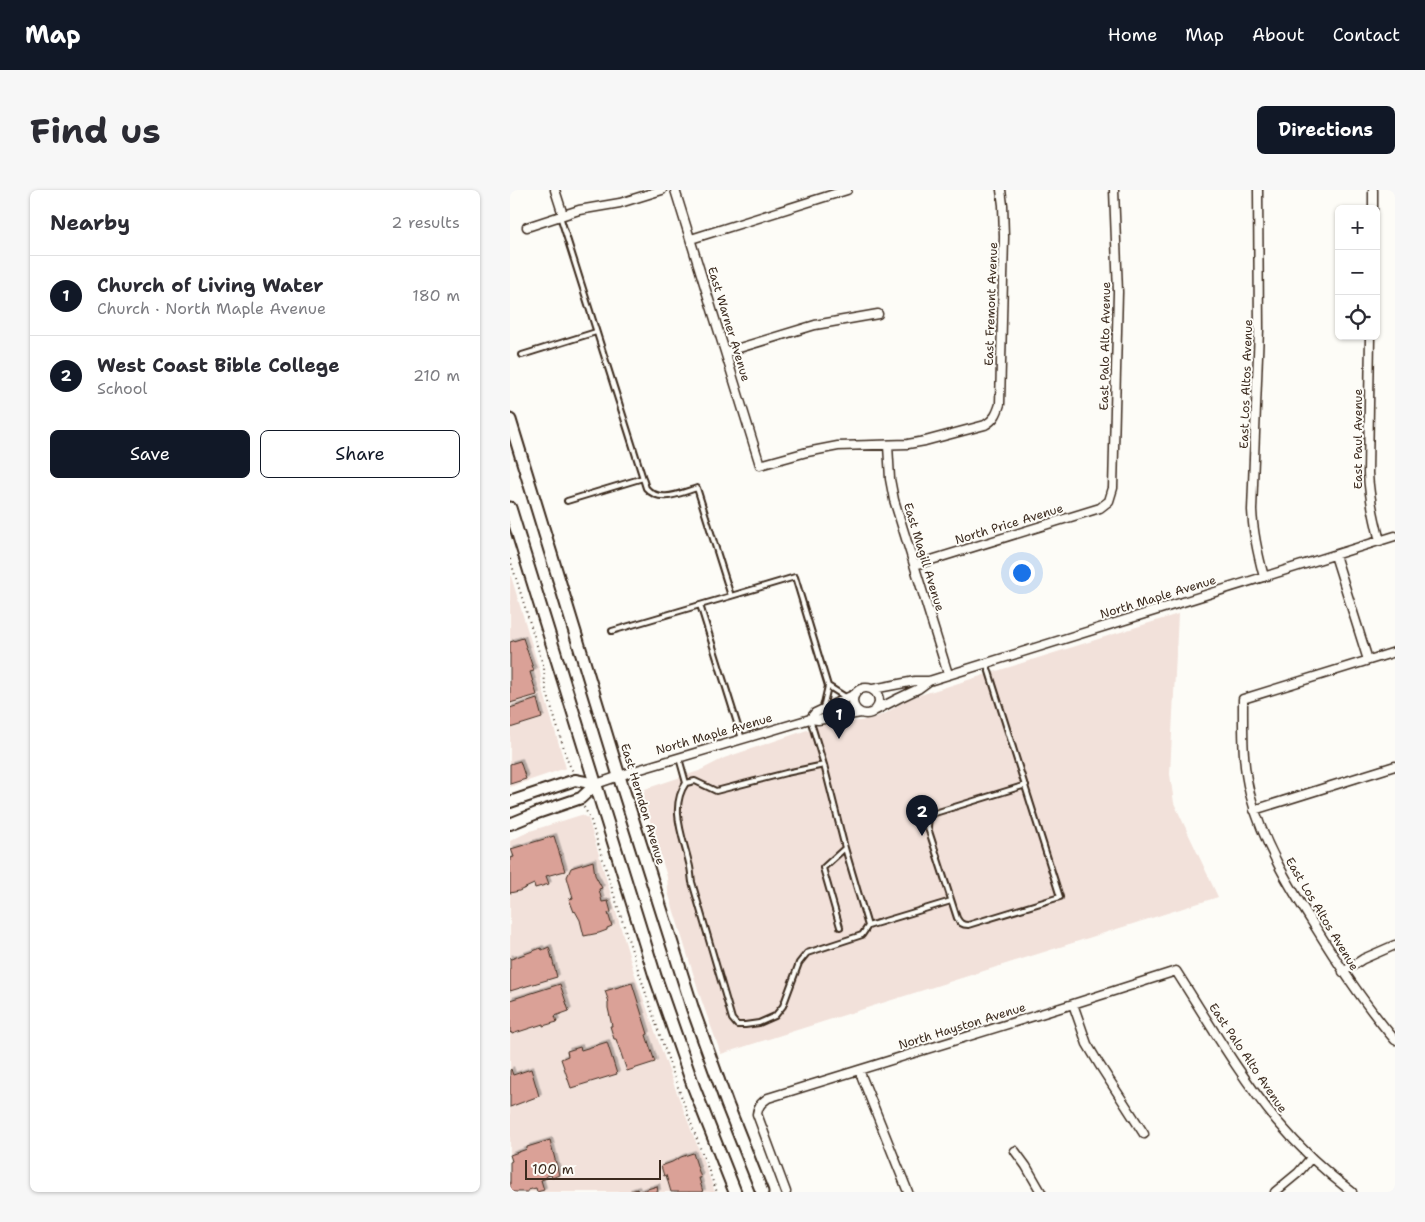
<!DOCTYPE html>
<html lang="en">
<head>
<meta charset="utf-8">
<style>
	body { margin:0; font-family:"Shantell Sans",sans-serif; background:#f7f7f7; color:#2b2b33 }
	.controls { position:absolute; right:15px; top:15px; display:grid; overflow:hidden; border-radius:8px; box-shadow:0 1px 4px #0004 }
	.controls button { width:45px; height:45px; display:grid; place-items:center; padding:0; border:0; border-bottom:1px solid #e1e1e2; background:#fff; color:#2b2b33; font:25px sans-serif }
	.scale { position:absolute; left:15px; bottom:12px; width:136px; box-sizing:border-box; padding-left:5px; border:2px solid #3b2a1e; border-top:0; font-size:14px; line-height:18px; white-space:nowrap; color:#3b2a1e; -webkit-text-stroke:4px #fdfcf7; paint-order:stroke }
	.you { position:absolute; left:511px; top:382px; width:18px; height:18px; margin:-12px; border:4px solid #fff; border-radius:50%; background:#1a73e8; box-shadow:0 0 0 8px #1a73e833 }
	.badge { display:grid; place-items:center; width:32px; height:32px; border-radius:50%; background:#111827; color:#fff; font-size:16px; font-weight:700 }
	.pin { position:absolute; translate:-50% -41px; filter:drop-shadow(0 1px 2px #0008) }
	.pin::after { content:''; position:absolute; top:26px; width:18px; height:15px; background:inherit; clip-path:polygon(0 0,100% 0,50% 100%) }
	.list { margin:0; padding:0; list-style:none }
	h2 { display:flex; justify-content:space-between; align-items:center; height:65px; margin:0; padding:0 20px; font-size:21px }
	h2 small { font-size:16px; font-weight:400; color:#7c7c81 }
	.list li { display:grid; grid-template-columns:32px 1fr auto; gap:15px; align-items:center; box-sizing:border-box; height:80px; padding:0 20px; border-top:1px solid #e1e1e2 }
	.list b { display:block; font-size:19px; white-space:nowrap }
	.list p { margin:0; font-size:16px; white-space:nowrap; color:#7c7c81 }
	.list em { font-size:16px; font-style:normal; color:#7c7c81 }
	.actions { display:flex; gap:10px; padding:15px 20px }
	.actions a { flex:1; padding:11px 0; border:1px solid #111827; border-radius:8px; text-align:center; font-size:18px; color:#111827 }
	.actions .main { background:#111827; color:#fff }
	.icon { flex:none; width:28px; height:28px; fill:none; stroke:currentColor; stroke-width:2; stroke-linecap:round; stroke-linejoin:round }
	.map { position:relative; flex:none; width:885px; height:1002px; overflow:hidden; border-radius:8px }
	header { display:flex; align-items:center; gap:30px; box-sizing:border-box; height:70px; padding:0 25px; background:#111827; color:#fff }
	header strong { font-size:24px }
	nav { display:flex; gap:28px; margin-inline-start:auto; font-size:18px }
	.intro { display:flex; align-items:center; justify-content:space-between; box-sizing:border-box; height:120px; padding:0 30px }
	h1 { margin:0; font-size:35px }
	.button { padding:12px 22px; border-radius:8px; background:#111827; color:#fff; font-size:18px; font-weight:700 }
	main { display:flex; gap:30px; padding:0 30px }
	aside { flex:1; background:#fff; border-radius:8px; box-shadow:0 1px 4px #0004 }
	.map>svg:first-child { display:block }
</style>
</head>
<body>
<header>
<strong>Map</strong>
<nav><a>Home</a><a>Map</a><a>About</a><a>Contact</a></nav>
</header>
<div class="intro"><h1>Find us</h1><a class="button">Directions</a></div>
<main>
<aside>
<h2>Nearby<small>2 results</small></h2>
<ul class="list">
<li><span class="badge">1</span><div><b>Church of Living Water</b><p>Church · North Maple Avenue</p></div><em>180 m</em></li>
<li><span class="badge">2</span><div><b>West Coast Bible College</b><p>School</p></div><em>210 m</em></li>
</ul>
<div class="actions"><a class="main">Save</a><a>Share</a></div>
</aside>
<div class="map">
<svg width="885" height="1002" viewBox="0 0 885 1002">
	<defs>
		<filter id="shadow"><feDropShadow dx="2.5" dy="-2.5" stdDeviation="0" flood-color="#0004"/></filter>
	</defs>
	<rect width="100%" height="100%" fill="#fdfcf7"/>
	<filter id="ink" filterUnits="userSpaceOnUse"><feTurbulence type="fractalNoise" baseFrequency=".02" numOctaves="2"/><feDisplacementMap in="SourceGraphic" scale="10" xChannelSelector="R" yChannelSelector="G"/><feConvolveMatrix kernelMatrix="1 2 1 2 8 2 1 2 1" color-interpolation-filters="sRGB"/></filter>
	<g filter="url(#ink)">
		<path fill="#f2e1da" d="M 0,383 L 30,481 L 32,497 L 56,578 L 0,597 Z
			M 668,424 L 660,584 L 664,613 L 708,707 L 211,864 L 191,809 L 158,702 L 157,687 L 133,607 L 135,599 L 189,581 L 214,568 L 312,535 L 326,532 L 350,531 L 364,528 L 376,523 L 395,511 L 407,506 Z
			M 71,625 L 78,628 L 124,782 L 164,895 L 205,1002 L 0,1002 L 0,651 L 20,641 Z"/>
		<path fill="#daa197" stroke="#3b2a1e" filter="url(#shadow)" d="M 13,448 L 24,481 L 20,482 L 27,505 L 0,513 L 0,452 Z
			M 27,509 L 32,528 L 0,538 L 0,518 Z
			M 10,571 L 16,589 L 0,594 L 0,574 Z
			M 44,646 L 55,681 L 36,686 L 39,694 L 25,698 L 24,694 L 9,701 L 0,703 L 0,668 L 4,667 L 1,659 Z
			M 83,671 L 85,685 L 92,698 L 89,699 L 92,712 L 98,711 L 101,722 L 98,723 L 102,736 L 97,738 L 97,740 L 89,743 L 74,746 L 70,730 L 65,721 L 64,722 L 59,709 L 63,708 L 57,687 L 61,678 Z
			M 39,757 L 47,787 L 0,801 L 0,767 L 1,769 L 31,758 L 32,760 Z
			M 122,793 L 138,844 L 136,845 L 145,872 L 117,881 L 106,849 L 104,849 L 100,836 L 102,836 L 98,818 L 98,813 L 99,812 L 95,801 Z
			M 50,794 L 59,821 L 45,826 L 47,832 L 33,836 L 33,834 L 2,844 L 1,842 L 0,843 L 0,810 Z
			M 97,852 L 107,884 L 61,898 L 51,869 L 58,866 L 57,861 L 70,857 L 71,860 Z
			M 1,879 L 3,885 L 21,879 L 29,906 L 0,917 L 0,880 Z
			M 40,950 L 49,985 L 42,988 L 41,985 L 36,986 L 37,988 L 31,990 L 34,1000 L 27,1002 L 26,998 L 18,1000 L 18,1002 L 0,1002 L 0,972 L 2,971 L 0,965 L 17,959 L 17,957 Z
			M 183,963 L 191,988 L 189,988 L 193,1002 L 161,1002 L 156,985 L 154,986 L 151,976 L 162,972 L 171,967 Z
			M 147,996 L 148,1002 L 118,1002 L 127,999 L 128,1002 Z"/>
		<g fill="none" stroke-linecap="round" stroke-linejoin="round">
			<g stroke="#3b2a1e" stroke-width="8">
				<path id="lane" d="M 50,26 L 136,298 C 150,314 170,303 187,298 L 221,406 L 285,387 L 318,496
					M 12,165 L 86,142
					M 57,311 L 133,288
					M 190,415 L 221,406
					M 102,441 L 190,415 L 232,549
					M 476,472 L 550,707 L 458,735 C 452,735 450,733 447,728 L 418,638 C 418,631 419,627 425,623 L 516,595
					M 313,518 L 318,496 L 337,508
					M 300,529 L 314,575 L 335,658 L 358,736
					M 169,568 L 176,593 C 159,617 173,647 179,673 C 181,679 181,686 182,692 L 222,829 L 227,835 L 235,835 L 249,833 L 265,826 L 273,816 L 289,773 L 297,763 L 352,745 L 358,736 L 441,711
					M 176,593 L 185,591 L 206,601 L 276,583 L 314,575
					M 330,737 L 313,678 L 335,658"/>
			</g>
			<g stroke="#3b2a1e" stroke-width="11">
				<path id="street" d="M 45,0 L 53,25
					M 165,0 L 250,275 L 297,262 L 328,256 L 398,254 L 415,251 L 475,235 C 484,230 487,224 490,214 L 494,47 L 493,15 L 491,0
					M 748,0 L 749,139 L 742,320 C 743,343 748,365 754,387
					M 863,19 L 863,0
					M 17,37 L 69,20 L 110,13 L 152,0
					M 181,49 L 337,0
					M 860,146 L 858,283 C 859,307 864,328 870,351
					M 216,162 L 305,135 L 368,124
					M 378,255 L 380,289 L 384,310 L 438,484
					M 825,365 L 858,470
					M 405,375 L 590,318 L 599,311 L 603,298 L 608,102 L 604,0
					M 885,462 L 733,509 C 733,541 732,573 740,604 C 753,653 779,696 806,738 C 830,777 855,815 885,850
					M343 511a13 13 0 1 1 26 0a13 13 0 1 1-26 0Z
					M 363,499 L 405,491 L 419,491 L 885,346
					M 366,520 L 389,508 L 408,499 L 419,491
					M 300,529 L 305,523 L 345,504
					M 86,594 L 124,581 L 300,529 L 308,530 L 351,523
					M 744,620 L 885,576
					M 833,782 L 853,769 L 885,755
					M 563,814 L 577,854 L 589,874 L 634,944
					M 349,880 L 398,1002
					M 505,961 L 516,976 L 531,1002
					M 276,1002 L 247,924 C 248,916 251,913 258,908 L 563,814 L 666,781 C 698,831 729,885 767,931 C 789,957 814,981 842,1002
					M 765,1002 L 788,983 L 801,968"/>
			</g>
			<g stroke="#3b2a1e" stroke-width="14">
				<path id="secondary" d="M 0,612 L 65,590 L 86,594
					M 0,634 L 27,623 L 71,608 L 86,594"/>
			</g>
			<g stroke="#3b2a1e" stroke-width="15">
				<path id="primary" d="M 0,230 L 109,586 L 183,820 L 217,914 L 252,1002
					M 0,318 L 145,786 L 184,898 L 225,1002"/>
			</g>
			<path stroke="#3b2a1e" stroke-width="2" stroke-dasharray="1 4" stroke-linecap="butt" d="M 0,369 L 34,478 L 35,496 L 58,572 L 63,582
				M 74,617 L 80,628 C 119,754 159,879 207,1002"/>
			<use href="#lane" stroke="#fdfcf7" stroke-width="4"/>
			<use href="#street" stroke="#fdfcf7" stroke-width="8"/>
			<use href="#secondary" stroke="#fdfcf7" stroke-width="10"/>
			<use href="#primary" stroke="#fdfcf7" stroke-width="11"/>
		</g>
	</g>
	<g text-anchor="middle" stroke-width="4" stroke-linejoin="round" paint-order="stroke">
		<g font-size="12" fill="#3b2a1e" stroke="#fdfcf7">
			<text transform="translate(481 114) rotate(-88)" y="4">East Fremont Avenue</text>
			<text transform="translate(219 134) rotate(73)" y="4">East Warner Avenue</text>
			<text transform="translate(595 156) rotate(-89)" y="4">East Palo Alto Avenue</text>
			<text transform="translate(736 194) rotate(-88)" y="4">East Los Altos Avenue</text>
			<text transform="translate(848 249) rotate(-90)" y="4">East Paul Avenue</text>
			<text transform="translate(499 334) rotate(-17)" y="4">North Price Avenue</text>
			<text transform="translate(414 367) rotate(73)" y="4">East Magill Avenue</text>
			<text transform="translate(648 407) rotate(-17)" y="4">North Maple Avenue</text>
			<text transform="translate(204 544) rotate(-16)" y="4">North Maple Avenue</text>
			<text transform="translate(133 614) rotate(73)" y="4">East Herndon Avenue</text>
			<text transform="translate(812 724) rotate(59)" y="4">East Los Altos Avenue</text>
			<text transform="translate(452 836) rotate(-17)" y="4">North Hayston Avenue</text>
			<text transform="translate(738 868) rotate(56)" y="4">East Palo Alto Avenue</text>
		</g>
	</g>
</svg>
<div class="controls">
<button>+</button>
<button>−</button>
<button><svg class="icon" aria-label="locate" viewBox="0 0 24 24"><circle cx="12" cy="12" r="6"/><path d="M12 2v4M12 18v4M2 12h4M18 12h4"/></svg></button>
</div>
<div class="scale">100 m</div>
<div class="you"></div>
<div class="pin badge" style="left:329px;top:549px">1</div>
<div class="pin badge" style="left:412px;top:646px">2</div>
</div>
</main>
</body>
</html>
